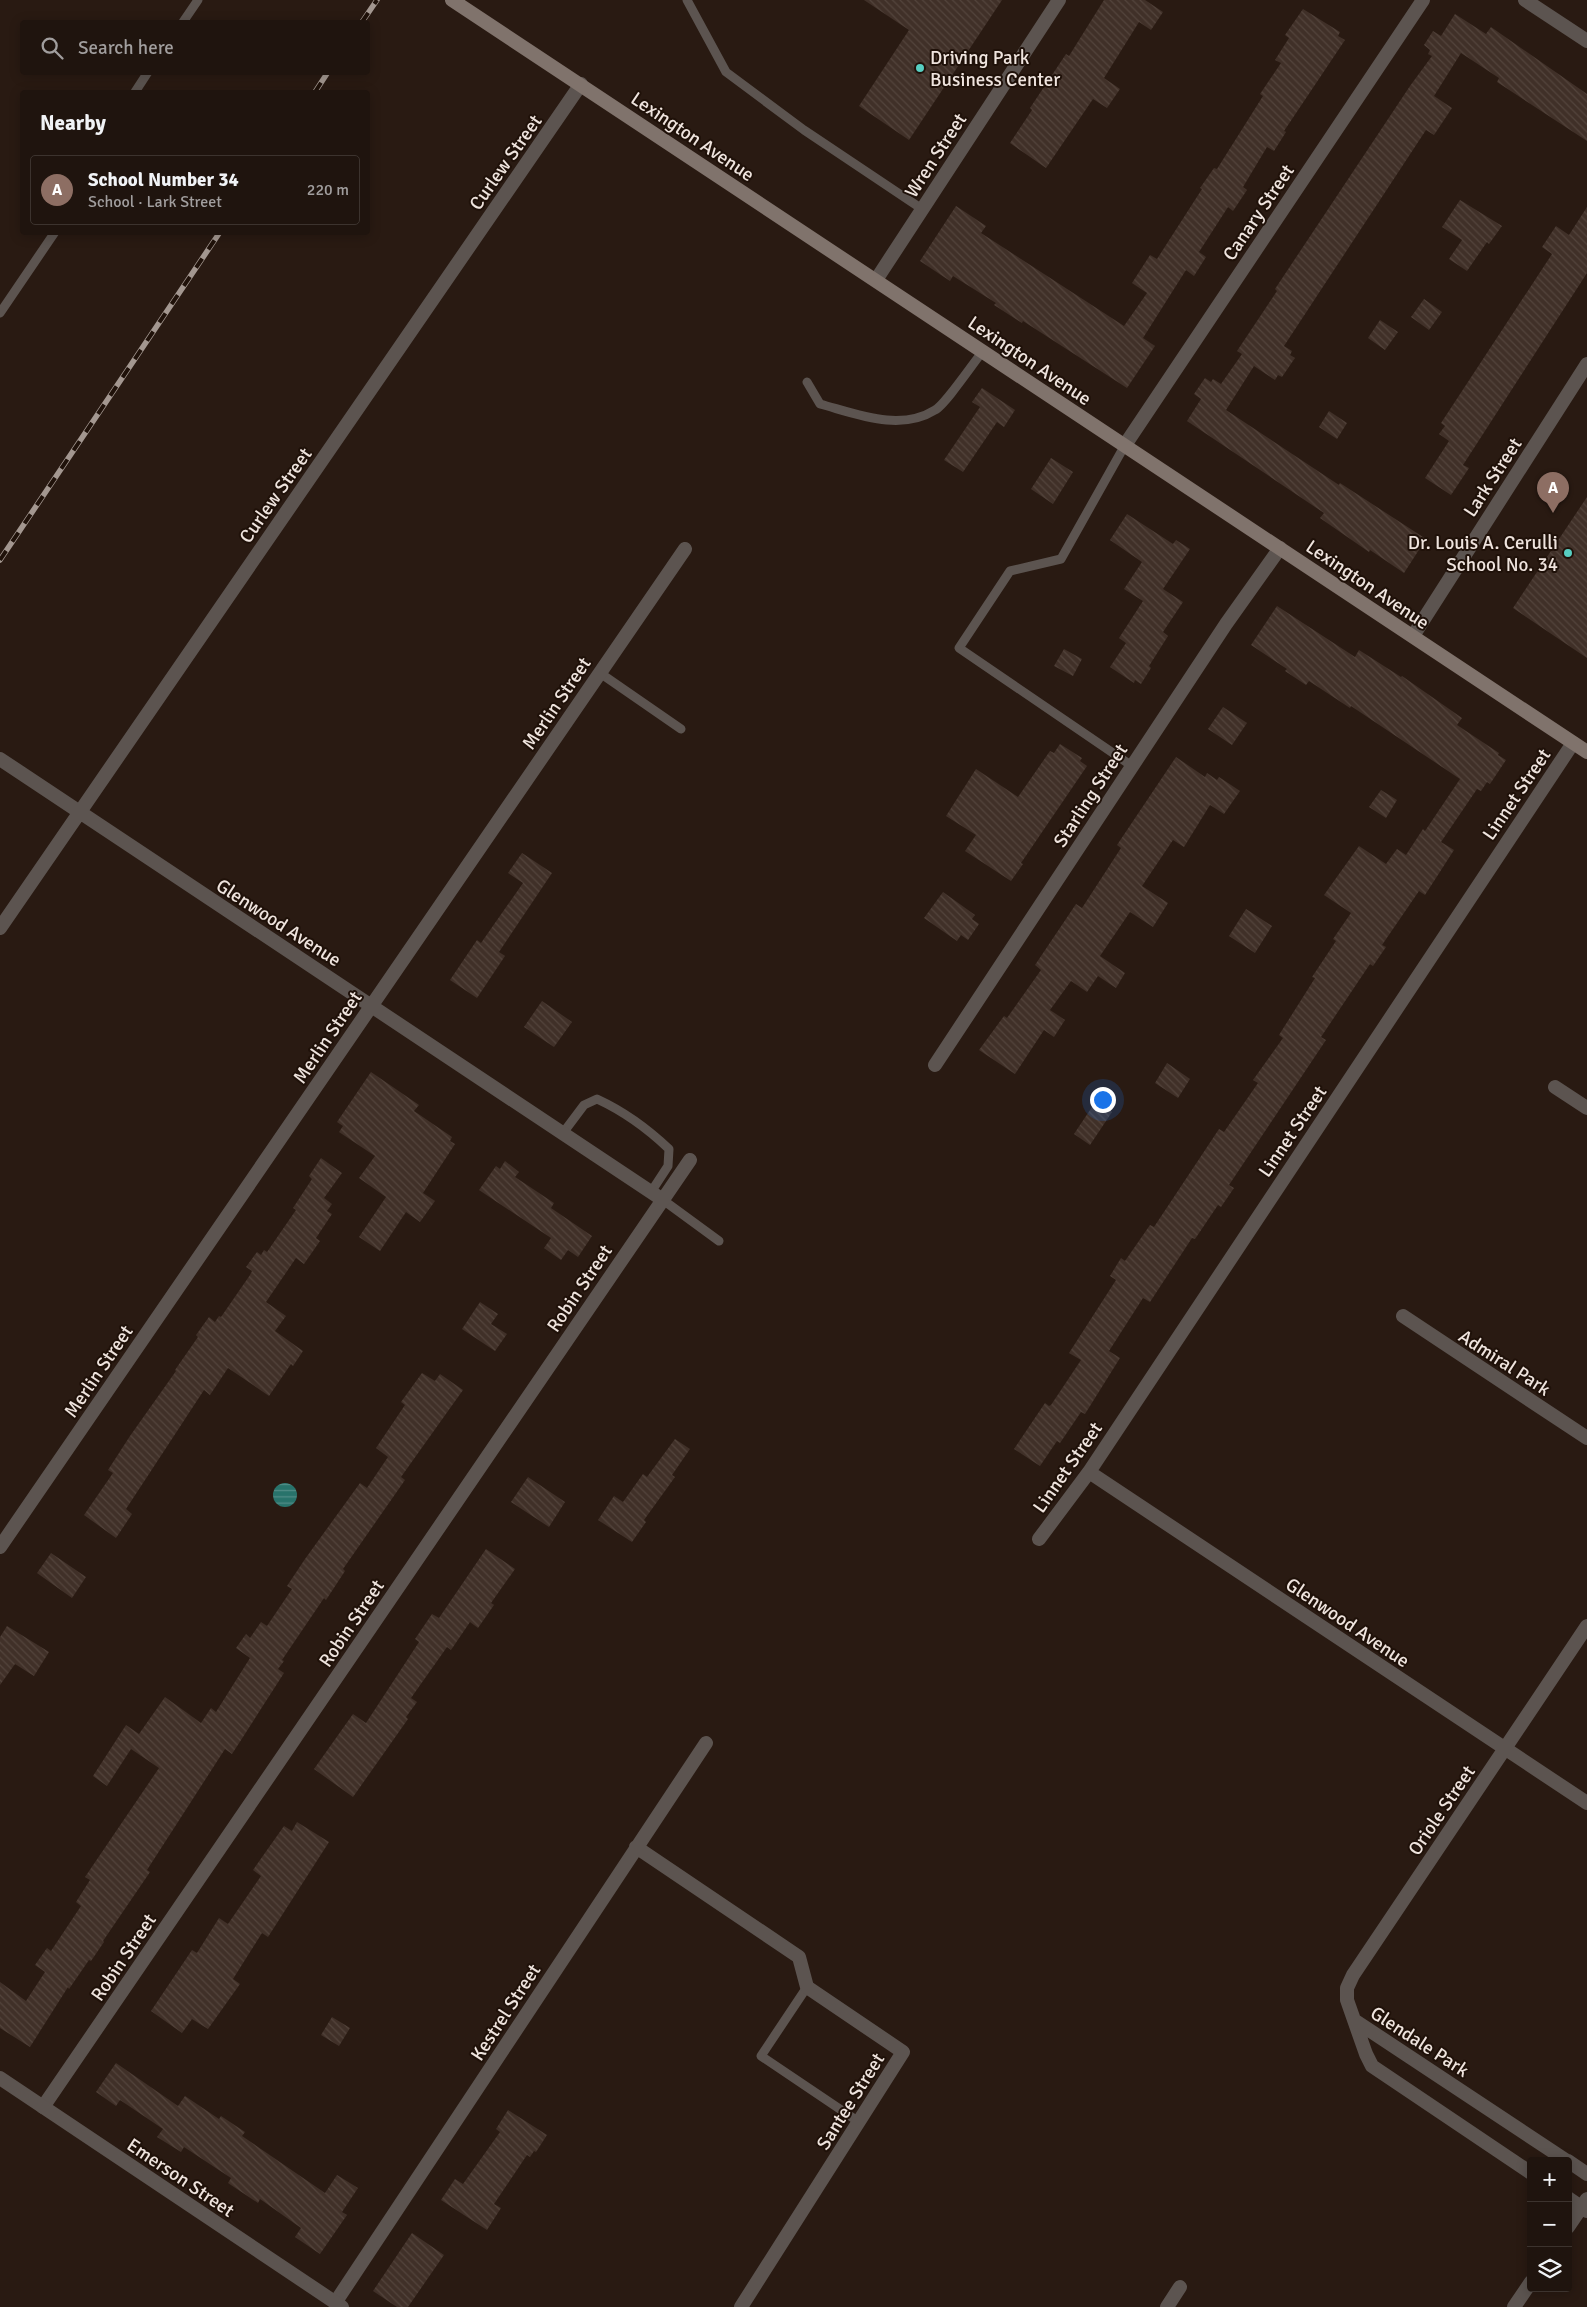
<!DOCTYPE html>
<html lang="en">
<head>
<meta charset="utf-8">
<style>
	body { margin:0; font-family:Signika,sans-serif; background:#2c211c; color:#f1f3f6 }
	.controls { position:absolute; right:15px; bottom:15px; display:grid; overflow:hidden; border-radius:5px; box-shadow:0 2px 12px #0003 }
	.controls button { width:45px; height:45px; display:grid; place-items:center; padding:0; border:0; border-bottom:1px solid #3c332e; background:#1f140e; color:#f1f3f6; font:25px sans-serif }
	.you { position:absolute; left:1102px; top:1099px; width:18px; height:18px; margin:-12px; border:4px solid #fff; border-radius:50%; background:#1a73e8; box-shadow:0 0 0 8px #1a73e833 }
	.badge { display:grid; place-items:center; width:32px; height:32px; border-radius:50%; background:#d93025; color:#fff; font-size:16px; font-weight:700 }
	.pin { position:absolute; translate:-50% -41px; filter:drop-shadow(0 1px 2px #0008) }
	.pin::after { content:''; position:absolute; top:26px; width:18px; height:15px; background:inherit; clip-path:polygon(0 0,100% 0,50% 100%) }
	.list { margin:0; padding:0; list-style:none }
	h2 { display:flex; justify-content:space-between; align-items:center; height:65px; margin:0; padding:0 20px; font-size:21px }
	h2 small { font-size:16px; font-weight:400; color:#a19e9e }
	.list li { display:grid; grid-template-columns:32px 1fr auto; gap:15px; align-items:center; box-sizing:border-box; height:70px; margin:0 10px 10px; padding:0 10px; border:1px solid #3c332e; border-radius:5px }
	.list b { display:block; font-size:19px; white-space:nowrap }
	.list p { margin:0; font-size:16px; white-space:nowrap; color:#a19e9e }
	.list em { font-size:16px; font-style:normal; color:#a19e9e }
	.icon { flex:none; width:28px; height:28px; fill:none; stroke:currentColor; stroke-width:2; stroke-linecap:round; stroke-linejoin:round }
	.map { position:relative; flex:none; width:1587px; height:2307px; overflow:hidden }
	.search { position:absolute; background:#1f140e; box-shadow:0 2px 12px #0003; left:20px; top:20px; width:350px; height:55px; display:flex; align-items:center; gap:12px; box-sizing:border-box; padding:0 18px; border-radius:5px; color:#a19e9e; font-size:19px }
	.panel { position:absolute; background:#1f140e; box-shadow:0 2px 12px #0003; left:20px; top:90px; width:350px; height:145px; border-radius:5px }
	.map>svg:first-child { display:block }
</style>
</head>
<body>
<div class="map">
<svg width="1587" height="2307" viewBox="0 0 1587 2307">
	<defs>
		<pattern id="water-rules" width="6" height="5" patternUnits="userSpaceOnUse" patternTransform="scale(1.25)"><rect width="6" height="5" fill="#28736b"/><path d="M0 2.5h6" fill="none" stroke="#528d87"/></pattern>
		<pattern id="building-back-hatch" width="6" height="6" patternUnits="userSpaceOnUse" patternTransform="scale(1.25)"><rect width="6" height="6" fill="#403028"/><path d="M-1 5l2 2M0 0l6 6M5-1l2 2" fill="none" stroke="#53443c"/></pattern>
	</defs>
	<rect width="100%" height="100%" fill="#291a12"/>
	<path fill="url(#water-rules)" d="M273 1495a12 12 0 1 1 24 0a12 12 0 1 1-24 0Z"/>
	<path fill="url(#building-back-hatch)" d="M 864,0 L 1002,0 L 909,140 L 859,106 L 909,30 Z
		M 1104,0 L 1145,0 L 1163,12 L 1151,30 L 1139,22 L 1104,78 L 1120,89 L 1107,108 L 1093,99 L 1046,168 L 1010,143 L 1032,110 L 1030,108 L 1066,54 L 1069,56 Z
		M 1303,9 L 1340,32 L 1338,36 L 1345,40 L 1284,131 L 1286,132 L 1274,151 L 1267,147 L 1243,187 L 1247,190 L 1233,211 L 1228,207 L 1199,252 L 1206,257 L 1194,276 L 1186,270 L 1143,338 L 1155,346 L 1127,388 L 1023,321 L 1022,323 L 994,305 L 996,303 L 953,276 L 950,281 L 920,261 L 956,206 L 986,226 L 981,233 L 1124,326 L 1147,293 L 1132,283 L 1150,255 L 1157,259 L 1202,189 L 1200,188 L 1214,168 L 1217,169 L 1263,96 L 1260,94 L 1281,63 L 1275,60 L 1289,38 L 1285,35 Z
		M 1455,14 L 1486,34 L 1491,27 L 1587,94 L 1587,141 L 1497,82 L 1499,78 L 1461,53 L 1434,96 L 1452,108 L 1434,135 L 1426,130 L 1284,346 L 1292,351 L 1290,355 L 1295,358 L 1282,377 L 1278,375 L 1275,380 L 1254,366 L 1226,410 L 1339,485 L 1340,483 L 1426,539 L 1404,573 L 1370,550 L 1369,552 L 1320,518 L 1324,513 L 1187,421 L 1201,399 L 1194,394 L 1205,378 L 1211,382 L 1213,379 L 1221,384 L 1242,354 L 1237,351 L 1277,291 L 1275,289 L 1410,86 L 1432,56 L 1428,54 L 1430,50 L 1424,45 L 1433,31 L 1441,36 Z
		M 1460,200 L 1502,226 L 1489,244 L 1487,242 L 1467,271 L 1449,259 L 1462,240 L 1442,227 Z
		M 1587,207 L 1587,273 L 1463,465 L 1469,468 L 1451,495 L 1425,478 L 1449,441 L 1439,434 L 1445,426 L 1441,423 L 1552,254 L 1542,247 L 1556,226 L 1569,235 Z
		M 1424,299 L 1442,312 L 1429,330 L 1411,317 Z
		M 1380,320 L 1398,332 L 1385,350 L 1368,338 Z
		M 982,388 L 1015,410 L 1004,427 L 997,422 L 963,472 L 944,460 L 980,407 L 972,402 Z
		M 1329,411 L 1347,423 L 1337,439 L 1319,427 Z
		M 1051,458 L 1073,472 L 1053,504 L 1031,489 Z
		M 1587,497 L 1587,658 L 1513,608 Z
		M 1127,514 L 1173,544 L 1176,540 L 1190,549 L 1163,589 L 1183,602 L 1163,632 L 1168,636 L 1149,666 L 1151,668 L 1141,684 L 1135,680 L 1134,683 L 1110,667 L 1126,643 L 1119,638 L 1143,601 L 1124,589 L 1142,562 L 1110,540 Z
		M 1277,606 L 1355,657 L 1359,650 L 1401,677 L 1402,676 L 1462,718 L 1457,725 L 1499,753 L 1498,755 L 1506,760 L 1490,784 L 1487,782 L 1481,791 L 1477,789 L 1441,842 L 1454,850 L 1425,895 L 1419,891 L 1382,945 L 1386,947 L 1373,966 L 1370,964 L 1321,1037 L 1326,1040 L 1229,1185 L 1234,1188 L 1221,1207 L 1218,1205 L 1195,1239 L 1192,1238 L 1150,1302 L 1143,1298 L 1109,1351 L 1120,1358 L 1085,1414 L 1081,1412 L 1060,1443 L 1057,1441 L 1040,1466 L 1014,1449 L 1045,1403 L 1049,1406 L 1051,1405 L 1081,1360 L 1069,1353 L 1116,1280 L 1110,1276 L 1121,1258 L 1125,1261 L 1150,1225 L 1154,1227 L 1219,1129 L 1224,1132 L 1258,1083 L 1253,1080 L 1283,1038 L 1279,1035 L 1315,978 L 1312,977 L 1336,941 L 1333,939 L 1351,913 L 1324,895 L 1359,846 L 1386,864 L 1397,849 L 1406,855 L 1423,829 L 1425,831 L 1460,779 L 1351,706 L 1350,708 L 1309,681 L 1306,685 L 1285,671 L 1287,669 L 1251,645 Z
		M 1064,649 L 1082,659 L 1073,676 L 1054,666 Z
		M 1223,707 L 1247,723 L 1232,745 L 1208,729 Z
		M 1060,744 L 1082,758 L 1080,761 L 1087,766 L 1021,863 L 1023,864 L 1011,881 L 965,851 L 976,835 L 946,816 L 976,769 L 1018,797 L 1050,751 L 1054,753 Z
		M 1176,757 L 1205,777 L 1207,773 L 1217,780 L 1219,777 L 1240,791 L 1224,814 L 1210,805 L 1184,847 L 1173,840 L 1142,886 L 1168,903 L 1153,927 L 1130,912 L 1100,956 L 1125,973 L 1116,988 L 1098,976 L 1087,992 L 1071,981 L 1050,1010 L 1065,1020 L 1054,1037 L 1044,1030 L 1015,1074 L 979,1050 L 1004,1016 L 1007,1018 L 1041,970 L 1035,965 L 1076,904 L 1082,908 L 1121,848 L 1117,845 Z
		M 1381,790 L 1397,800 L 1386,818 L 1369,807 Z
		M 522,853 L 552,873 L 499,952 L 505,956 L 477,998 L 450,980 L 477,940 L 481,943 L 523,883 L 508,873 Z
		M 943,892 L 975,915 L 972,919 L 979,924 L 968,940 L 961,935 L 957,941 L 924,918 Z
		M 1246,909 L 1272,926 L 1255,953 L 1229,936 Z
		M 542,1001 L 572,1022 L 554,1047 L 524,1027 Z
		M 1167,1063 L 1190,1079 L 1178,1098 L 1155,1083 Z
		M 371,1072 L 419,1105 L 414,1111 L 452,1137 L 450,1141 L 455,1144 L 423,1193 L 435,1201 L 420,1222 L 406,1212 L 380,1251 L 359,1237 L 386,1197 L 359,1178 L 375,1156 L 339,1132 L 343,1126 L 337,1122 Z
		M 1096,1101 L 1112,1112 L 1090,1145 L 1074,1134 Z
		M 321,1158 L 342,1173 L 324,1198 L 332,1204 L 327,1211 L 332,1214 L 316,1238 L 320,1241 L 304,1264 L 296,1258 L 266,1302 L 286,1316 L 275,1331 L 303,1351 L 293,1366 L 291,1364 L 269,1396 L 228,1368 L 210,1395 L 204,1390 L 126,1509 L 132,1514 L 116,1538 L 84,1515 L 113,1473 L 108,1470 L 130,1436 L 176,1371 L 175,1370 L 198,1337 L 196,1335 L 209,1317 L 215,1322 L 219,1316 L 221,1317 L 250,1275 L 252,1271 L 246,1267 L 257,1252 L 261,1255 L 264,1250 L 267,1252 L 296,1210 L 293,1208 L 312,1179 L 309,1176 Z
		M 505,1161 L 519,1172 L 515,1177 L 554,1203 L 551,1208 L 592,1236 L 578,1257 L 568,1250 L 561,1260 L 544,1248 L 551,1238 L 479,1190 L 496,1166 L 500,1169 Z
		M 480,1302 L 498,1314 L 491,1324 L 507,1334 L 495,1351 L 462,1329 Z
		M 422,1373 L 435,1381 L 440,1374 L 463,1390 L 401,1477 L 405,1480 L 343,1569 L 345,1571 L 326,1600 L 324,1598 L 282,1660 L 284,1661 L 278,1669 L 284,1673 L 243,1737 L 232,1754 L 225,1749 L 147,1870 L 150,1872 L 103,1941 L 104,1942 L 91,1961 L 89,1960 L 69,1989 L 68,1987 L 30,2047 L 0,2028 L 0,1982 L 26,2001 L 45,1972 L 35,1965 L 47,1948 L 51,1951 L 81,1906 L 76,1902 L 90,1880 L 85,1877 L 159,1768 L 131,1749 L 107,1786 L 93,1776 L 126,1725 L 139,1734 L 165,1697 L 201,1723 L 211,1708 L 216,1712 L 250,1658 L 236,1648 L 246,1634 L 250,1638 L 261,1622 L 267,1626 L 292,1589 L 287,1586 L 305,1559 L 360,1483 L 367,1488 L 388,1457 L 376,1448 L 405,1405 L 401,1402 Z
		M 675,1439 L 690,1449 L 672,1475 L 675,1477 L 644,1520 L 646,1522 L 632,1542 L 598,1520 L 614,1496 L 623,1502 L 643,1474 L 647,1477 Z
		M 528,1477 L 565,1502 L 549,1527 L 511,1502 Z
		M 486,1549 L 515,1569 L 491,1603 L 494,1605 L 478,1628 L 470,1622 L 451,1650 L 447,1647 L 411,1698 L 417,1702 L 406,1717 L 408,1719 L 353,1797 L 314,1769 L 353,1714 L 366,1723 L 419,1642 L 415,1639 L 432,1614 L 439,1618 Z
		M 51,1553 L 86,1577 L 72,1598 L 37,1573 Z
		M 7,1626 L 49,1652 L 34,1676 L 15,1664 L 0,1685 L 0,1637 Z
		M 297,1822 L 329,1842 L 268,1937 L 262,1933 L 233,1979 L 240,1984 L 208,2029 L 192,2019 L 182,2033 L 151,2011 L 192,1950 L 197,1953 L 219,1918 L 228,1924 L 261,1876 L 253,1870 L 284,1826 L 292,1831 Z
		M 332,2017 L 350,2028 L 339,2046 L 321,2035 Z
		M 116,2063 L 178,2106 L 185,2096 L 219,2119 L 221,2116 L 245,2132 L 242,2136 L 325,2193 L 337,2175 L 358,2188 L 342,2212 L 347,2215 L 320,2254 L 295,2237 L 301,2228 L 260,2199 L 258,2203 L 228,2183 L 231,2178 L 184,2147 L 181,2152 L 157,2137 L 163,2129 L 120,2100 L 116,2106 L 96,2092 Z
		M 508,2110 L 547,2135 L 536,2152 L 534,2151 L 530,2157 L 527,2155 L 494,2204 L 501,2208 L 487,2230 L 441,2200 L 455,2179 L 463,2184 L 500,2132 L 496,2129 Z
		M 412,2233 L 444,2255 L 408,2307 L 397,2307 L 373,2291 Z"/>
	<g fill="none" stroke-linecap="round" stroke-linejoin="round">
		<path stroke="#5c5450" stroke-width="9" d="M 687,0 L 726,72 L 804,130 L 922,209
			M 183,22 L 198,0
			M 135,92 L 148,72
			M 0,313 L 55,232
			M 807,382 L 820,404 C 857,414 900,432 935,410 C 945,405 974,362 983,351
			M 1125,445 L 1061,559 L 1010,571 L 959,648 L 1132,766
			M 600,673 L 681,729
			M 563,1133 L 584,1105 L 597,1099 C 623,1111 648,1129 669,1149 L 668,1166 L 651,1192
			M 663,1200 L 719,1241
			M 807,1987 L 761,2056 L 859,2122"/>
		<path stroke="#5c5450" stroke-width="14" d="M 876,280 L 1059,0
			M 1125,445 L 1423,0
			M 1413,636 L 1587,364
			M 0,759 L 663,1200
			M 0,928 L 581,84
			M 935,1065 L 1226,624 L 1280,548
			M 1555,1087 L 1587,1108
			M 1403,1316 L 1587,1438
			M 1089,1472 L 1587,1803
			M 1039,1539 L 1089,1472 L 1573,743
			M 0,1547 L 685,549
			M 636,1847 L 799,1957 L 807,1987 L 903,2052 L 741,2307
			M 1354,2020 L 1567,2161
			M 43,2107 L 690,1160
			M 1568,2161 L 1587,2174
			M 1531,2173 L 1372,2066 L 1366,2054 L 1347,2000 L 1347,1988 L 1353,1975 L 1587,1626
			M 1568,2198 L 1587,2211
			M 1568,2227 L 1587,2199
			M 335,2303 L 706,1743
			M 1167,2307 L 1180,2287
			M 1514,2307 L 1531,2282"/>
		<path stroke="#5c5450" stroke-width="14" d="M 1525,0 L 1587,41
			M 0,2078 L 342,2307"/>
		<path stroke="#80736c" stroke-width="14" d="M 452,0 L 1587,752"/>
		<g stroke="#a39790" stroke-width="5.5">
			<path id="rail" d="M 362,22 L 377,0
				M 315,92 L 328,72
				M 0,560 L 220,232"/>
		</g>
		<use href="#rail" stroke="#1f1109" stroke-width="4" stroke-dasharray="11" stroke-linecap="butt"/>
	</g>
	<g fill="#57cec1" stroke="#1f1109" stroke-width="2">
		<circle cx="920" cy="68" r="5"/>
		<circle cx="1568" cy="553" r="5"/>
	</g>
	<g text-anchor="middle" stroke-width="4" stroke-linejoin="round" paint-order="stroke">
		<g font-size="19" fill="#efe4de" stroke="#1f1109" text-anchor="start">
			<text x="930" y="64">Driving Park<tspan x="930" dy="22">Business Center</tspan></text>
			<text x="1558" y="549" text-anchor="end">Dr. Louis A. Cerulli<tspan x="1558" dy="22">School No. 34</tspan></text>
		</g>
		<g font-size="19" fill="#efe4de" stroke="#1f1109">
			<text transform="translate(693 136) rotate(34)" y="7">Lexington Avenue</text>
			<text transform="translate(935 155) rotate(-57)" y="7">Wren Street</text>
			<text transform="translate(505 162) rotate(-55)" y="7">Curlew Street</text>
			<text transform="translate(1258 212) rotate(-56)" y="7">Canary Street</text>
			<text transform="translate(1030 360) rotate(34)" y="7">Lexington Avenue</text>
			<text transform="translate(1492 477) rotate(-57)" y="7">Lark Street</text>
			<text transform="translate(275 495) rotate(-55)" y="7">Curlew Street</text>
			<text transform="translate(1368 584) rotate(34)" y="7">Lexington Avenue</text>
			<text transform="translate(556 703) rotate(-56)" y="7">Merlin Street</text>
			<text transform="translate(1516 794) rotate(-56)" y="7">Linnet Street</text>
			<text transform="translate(1090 795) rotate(-57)" y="7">Starling Street</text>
			<text transform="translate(279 922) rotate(33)" y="7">Glenwood Avenue</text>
			<text transform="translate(327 1037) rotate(-56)" y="7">Merlin Street</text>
			<text transform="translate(1292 1131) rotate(-56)" y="7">Linnet Street</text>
			<text transform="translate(579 1288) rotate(-56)" y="7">Robin Street</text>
			<text transform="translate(1505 1362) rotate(33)" y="7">Admiral Park</text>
			<text transform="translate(98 1371) rotate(-56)" y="7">Merlin Street</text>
			<text transform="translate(1067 1467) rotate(-55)" y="7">Linnet Street</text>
			<text transform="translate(1348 1622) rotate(34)" y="7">Glenwood Avenue</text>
			<text transform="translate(351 1623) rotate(-56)" y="7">Robin Street</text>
			<text transform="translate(1441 1810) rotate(-56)" y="7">Oriole Street</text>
			<text transform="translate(123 1957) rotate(-56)" y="7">Robin Street</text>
			<text transform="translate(505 2012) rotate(-57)" y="7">Kestrel Street</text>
			<text transform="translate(1420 2041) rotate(33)" y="7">Glendale Park</text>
			<text transform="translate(850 2101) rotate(-58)" y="7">Santee Street</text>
			<text transform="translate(181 2177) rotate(34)" y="7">Emerson Street</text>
		</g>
	</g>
</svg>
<div class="controls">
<button>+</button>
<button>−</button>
<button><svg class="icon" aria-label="layers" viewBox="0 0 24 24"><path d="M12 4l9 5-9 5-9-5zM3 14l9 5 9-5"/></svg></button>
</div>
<div class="you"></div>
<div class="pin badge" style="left:1553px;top:513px;background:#8d6e63">A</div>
<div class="search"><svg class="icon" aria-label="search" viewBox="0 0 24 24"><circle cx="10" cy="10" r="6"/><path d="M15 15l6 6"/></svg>Search here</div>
<section class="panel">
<h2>Nearby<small></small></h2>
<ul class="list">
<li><span class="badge" style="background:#8d6e63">A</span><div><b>School Number 34</b><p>School · Lark Street</p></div><em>220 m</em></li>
</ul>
</section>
</div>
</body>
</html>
